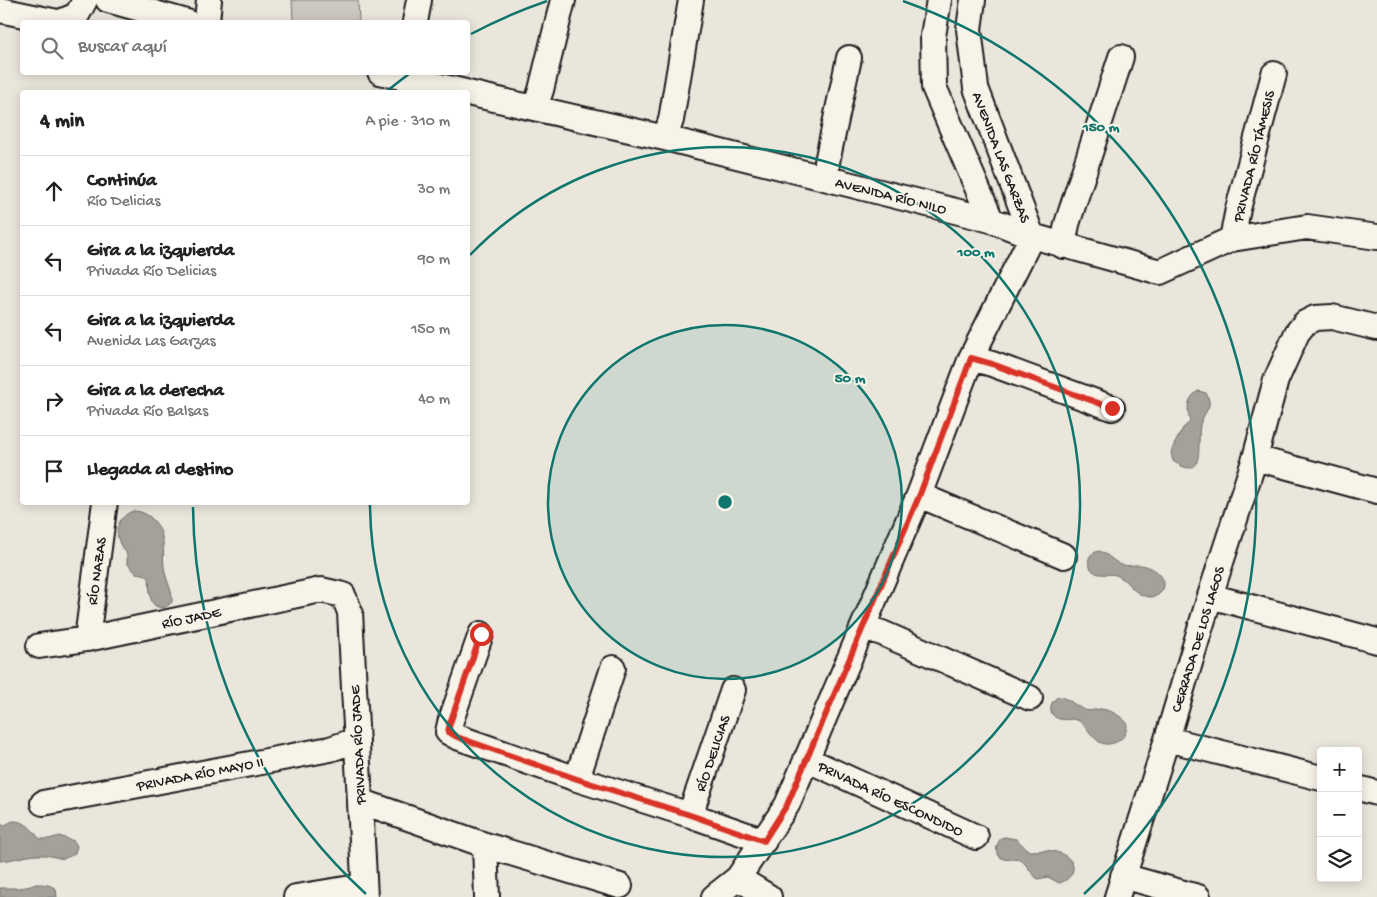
<!DOCTYPE html>
<html lang="es">
<head>
<meta charset="utf-8">
<style>
	body { margin:0; font-family:"Gochi Hand",sans-serif; background:#f2f2f2; color:#222 }
	.controls { position:absolute; right:15px; bottom:15px; display:grid; overflow:hidden; border-radius:5px; box-shadow:0 2px 12px #0003 }
	.controls button { width:45px; height:45px; display:grid; place-items:center; padding:0; border:0; border-bottom:1px solid #e0e0e0; background:#fff; color:#222; font:25px sans-serif }
	.stop { position:absolute; width:15px; height:15px; margin:-11px; border:4px solid #d93025; border-radius:50%; background:#fff }
	.stop.end { background:#d93025; border-color:#fff; box-shadow:0 1px 5px #0008 }
	.list { margin:0; padding:0; list-style:none }
	h2 { display:flex; justify-content:space-between; align-items:center; height:65px; margin:0; padding:0 20px; font-size:21px }
	h2 small { font-size:16px; font-weight:400; color:#767676 }
	.list li { display:grid; grid-template-columns:32px 1fr auto; gap:15px; align-items:center; box-sizing:border-box; height:70px; padding:0 20px; border-top:1px solid #e0e0e0 }
	.list b { display:block; font-size:19px; white-space:nowrap }
	.list p { margin:0; font-size:16px; white-space:nowrap; color:#767676 }
	.list em { font-size:16px; font-style:normal; color:#767676 }
	.icon { flex:none; width:28px; height:28px; fill:none; stroke:currentColor; stroke-width:2; stroke-linecap:round; stroke-linejoin:round }
	.map { position:relative; flex:none; width:1377px; height:897px; overflow:hidden }
	.search { position:absolute; background:#fff; box-shadow:0 2px 12px #0003; left:20px; top:20px; width:450px; height:55px; display:flex; align-items:center; gap:12px; box-sizing:border-box; padding:0 18px; border-radius:5px; color:#767676; font-size:19px }
	.panel { position:absolute; background:#fff; box-shadow:0 2px 12px #0003; left:20px; top:90px; width:450px; height:415px; border-radius:5px }
	.map>svg:first-child { display:block }
</style>
</head>
<body>
<div class="map">
<svg width="1377" height="897" viewBox="0 0 1377 897">
	<rect width="100%" height="100%" fill="#eae6dc"/>
	<filter id="ink" filterUnits="userSpaceOnUse"><feTurbulence type="fractalNoise" baseFrequency=".02" numOctaves="2"/><feDisplacementMap in="SourceGraphic" scale="10" xChannelSelector="R" yChannelSelector="G"/><feConvolveMatrix kernelMatrix="1 2 1 2 8 2 1 2 1" color-interpolation-filters="sRGB"/></filter>
	<g filter="url(#ink)">
		<path fill="#ccc8c0" stroke="#74726e" d="M 292,0 L 358,0 L 359,22 L 293,22 Z"/>
		<path fill="#a3a19a" stroke="#6d6c68" d="M 1198,391 L 1206,393 C 1214,407 1205,410 1201,422 C 1195,437 1209,486 1173,461 L 1171,453 L 1173,447 L 1183,428 L 1190,422 C 1187,410 1186,399 1198,391 Z
			M 133,511 C 148,511 159,523 162,537 C 165,548 162,561 165,572 C 167,583 173,591 172,602 C 168,606 164,609 158,607 C 148,605 150,586 149,577 L 143,574 L 136,573 L 127,563 C 127,560 127,558 127,555 C 126,551 122,548 120,544 C 114,529 118,517 133,511 Z
			M 1099,551 C 1108,554 1115,563 1122,565 C 1132,567 1139,562 1151,568 C 1160,572 1169,583 1161,592 C 1159,595 1155,597 1151,597 C 1136,597 1131,584 1120,577 C 1110,570 1097,580 1090,567 C 1088,563 1088,560 1090,556 C 1092,553 1095,552 1099,551 Z
			M 1058,697 C 1070,698 1073,705 1083,709 C 1088,712 1093,710 1099,709 C 1109,709 1120,715 1127,723 C 1127,731 1125,738 1116,742 C 1096,751 1091,729 1079,721 C 1073,717 1067,721 1060,719 C 1048,717 1048,702 1058,697 Z
			M 13,821 C 27,821 32,830 40,839 L 49,839 L 59,836 L 74,841 L 77,846 L 75,853 C 61,863 58,856 44,855 C 28,854 15,860 0,861 L 0,825 L 5,825 Z
			M 1005,837 L 1016,839 L 1029,851 C 1038,851 1047,849 1056,852 C 1061,853 1067,856 1070,860 C 1078,870 1069,881 1059,883 L 1048,877 L 1038,879 C 1029,873 1028,863 1017,858 C 1001,864 990,853 1001,838 Z
			M 36,884 C 44,884 49,884 56,889 L 57,897 L 0,897 L 0,888 C 12,888 25,889 36,884 Z"/>
		<g fill="none" stroke-linecap="round" stroke-linejoin="round">
			<g stroke="#1c1c1c" stroke-width="28">
				<path id="minor" d="M 108,0 L 187,22
					M 939,0 L 933,36 L 934,87 L 991,220
					M 0,10 L 57,22
					M 60,22 L 77,15 L 85,0
					M 207,22 L 209,0
					M 415,22 L 419,0
					M 380,72 L 465,92
					M 468,93 L 665,138 L 991,220 L 1032,236 L 1160,272 L 1232,239 L 1307,227 L 1377,237
					M 535,108 L 541,90 L 563,0
					M 665,138 L 671,120 L 691,0
					M 827,178 L 827,162 L 849,58
					M 1232,239 L 1238,209 L 1274,74
					M 1063,246 L 1067,224 L 1121,57
					M 971,358 L 992,364 L 1112,408
					M 1255,458 L 1377,491
					M 919,495 L 1064,556
					M 1210,596 L 1377,641
					M 863,627 L 882,633 L 1030,698
					M 481,634 L 450,723 L 448,732 L 457,737 L 577,779 L 690,815 L 764,841
					M 87,639 L 105,502
					M 39,646 L 87,639 L 321,590 L 343,595 L 350,612 L 365,897
					M 1167,739 L 1321,778
					M 806,759 L 976,837
					M 577,779 L 613,668
					M 1358,788 L 1377,793
					M 360,801 L 485,845 L 620,886
					M 43,803 L 330,749 L 357,740
					M 690,815 L 733,690
					M 485,845 L 487,897
					M 1123,876 L 1198,897
					M 738,878 L 769,897
					M 296,897 L 364,886
					M 714,897 L 738,878 L 787,805 L 919,495 L 971,358 L 1032,236 L 976,88 L 969,29 L 973,0
					M 1117,897 L 1167,739 L 1210,596 L 1255,458 L 1276,380 L 1297,333 L 1305,323 L 1315,318 L 1332,317 L 1377,328"/>
			</g>
			<use href="#minor" stroke="#f7f3e8" stroke-width="24"/>
		</g>
	</g>
	<g fill="none" stroke-linecap="round" stroke-linejoin="round" filter="url(#ink)">
		<path stroke="#d93025" stroke-width="6" d="M 481,634 L 450,723 L 448,732 L 457,737 L 577,779 L 690,815 L 764,841 L 787,805 L 920,494 L 971,358 L 992,364 L 1112,408"/>
	</g>
	<circle cx="725" cy="502" r="177" fill="#0f766e" fill-opacity=".12"/>
	<g fill="none" stroke="#0f766e" stroke-width="2.5">
		<circle cx="725" cy="502" r="177"/>
		<path d="M470 255A355 355 0 1 1 370 505"/>
		<path d="M366 894A532 532 0 0 1 193 507M387 91A532 532 0 0 1 409 74M471 34A532 532 0 0 1 547 1M903 1A532 532 0 0 1 1084 894"/>
	</g>
	<g text-anchor="middle" stroke-width="4" stroke-linejoin="round" paint-order="stroke">
		<g font-size="15" fill="#1c1c1c" stroke="#f7f3e8">
			<text transform="translate(1253 156) rotate(-76)" y="5">PRIVADA RÍO TÁMESIS</text>
			<text transform="translate(1002 157) rotate(69)" y="5">AVENIDA LAS GARZAS</text>
			<text transform="translate(891 195) rotate(14)" y="5">AVENIDA RÍO NILO</text>
			<text transform="translate(96 571) rotate(-82)" y="5">RÍO NAZAS</text>
			<text transform="translate(191 617) rotate(-12)" y="5">RÍO JADE</text>
			<text transform="translate(1197 639) rotate(-73)" y="5">CERRADA DE LOS LAGOS</text>
			<text transform="translate(357 745) rotate(-93)" y="5">PRIVADA RÍO JADE</text>
			<text transform="translate(712 753) rotate(-71)" y="5">RÍO DELICIAS</text>
			<text transform="translate(200 773) rotate(-11)" y="5">PRIVADA RÍO MAYO II</text>
			<text transform="translate(891 798) rotate(25)" y="5">PRIVADA RÍO ESCONDIDO</text>
		</g>
	</g>
	<circle cx="725" cy="502" r="8" fill="#0f766e" stroke="#f7f3e8" stroke-width="2.5"/>
	<g font-size="15" text-anchor="middle" font-weight="bold" fill="#0f766e" stroke="#f7f3e8" stroke-width="4" stroke-linejoin="round" paint-order="stroke">
		<text x="1101" y="131">150 m</text>
		<text x="976" y="256">100 m</text>
		<text x="850" y="382">50 m</text>
	</g>
</svg>
<div class="controls">
<button>+</button>
<button>−</button>
<button><svg class="icon" aria-label="layers" viewBox="0 0 24 24"><path d="M12 4l9 5-9 5-9-5zM3 14l9 5 9-5"/></svg></button>
</div>
<div class="stop" style="left:481px;top:634px"></div>
<div class="stop end" style="left:1112px;top:408px"></div>
<div class="search"><svg class="icon" aria-label="search" viewBox="0 0 24 24"><circle cx="10" cy="10" r="6"/><path d="M15 15l6 6"/></svg>Buscar aquí</div>
<section class="panel">
<h2>4 min<small>A pie · 310 m</small></h2>
<ul class="list">
<li><svg class="icon" aria-label="ahead" viewBox="0 0 24 24"><path d="M12 20V5M6 11l6-6 6 6"/></svg><div><b>Continúa</b><p>Río Delicias</p></div><em>30 m</em></li>
<li><svg class="icon" aria-label="left" viewBox="0 0 24 24"><path d="M17 20v-9H6M10 6l-5 5 5 5"/></svg><div><b>Gira a la izquierda</b><p>Privada Río Delicias</p></div><em>90 m</em></li>
<li><svg class="icon" aria-label="left" viewBox="0 0 24 24"><path d="M17 20v-9H6M10 6l-5 5 5 5"/></svg><div><b>Gira a la izquierda</b><p>Avenida Las Garzas</p></div><em>150 m</em></li>
<li><svg class="icon" aria-label="right" viewBox="0 0 24 24"><path d="M7 20v-9h11M14 6l5 5-5 5"/></svg><div><b>Gira a la derecha</b><p>Privada Río Balsas</p></div><em>40 m</em></li>
<li><svg class="icon" aria-label="arrive" viewBox="0 0 24 24"><path d="M6 21V4h12l-3 4 3 4H6"/></svg><div><b>Llegada al destino</b></div></li>
</ul>
</section>
</div>
</body>
</html>
